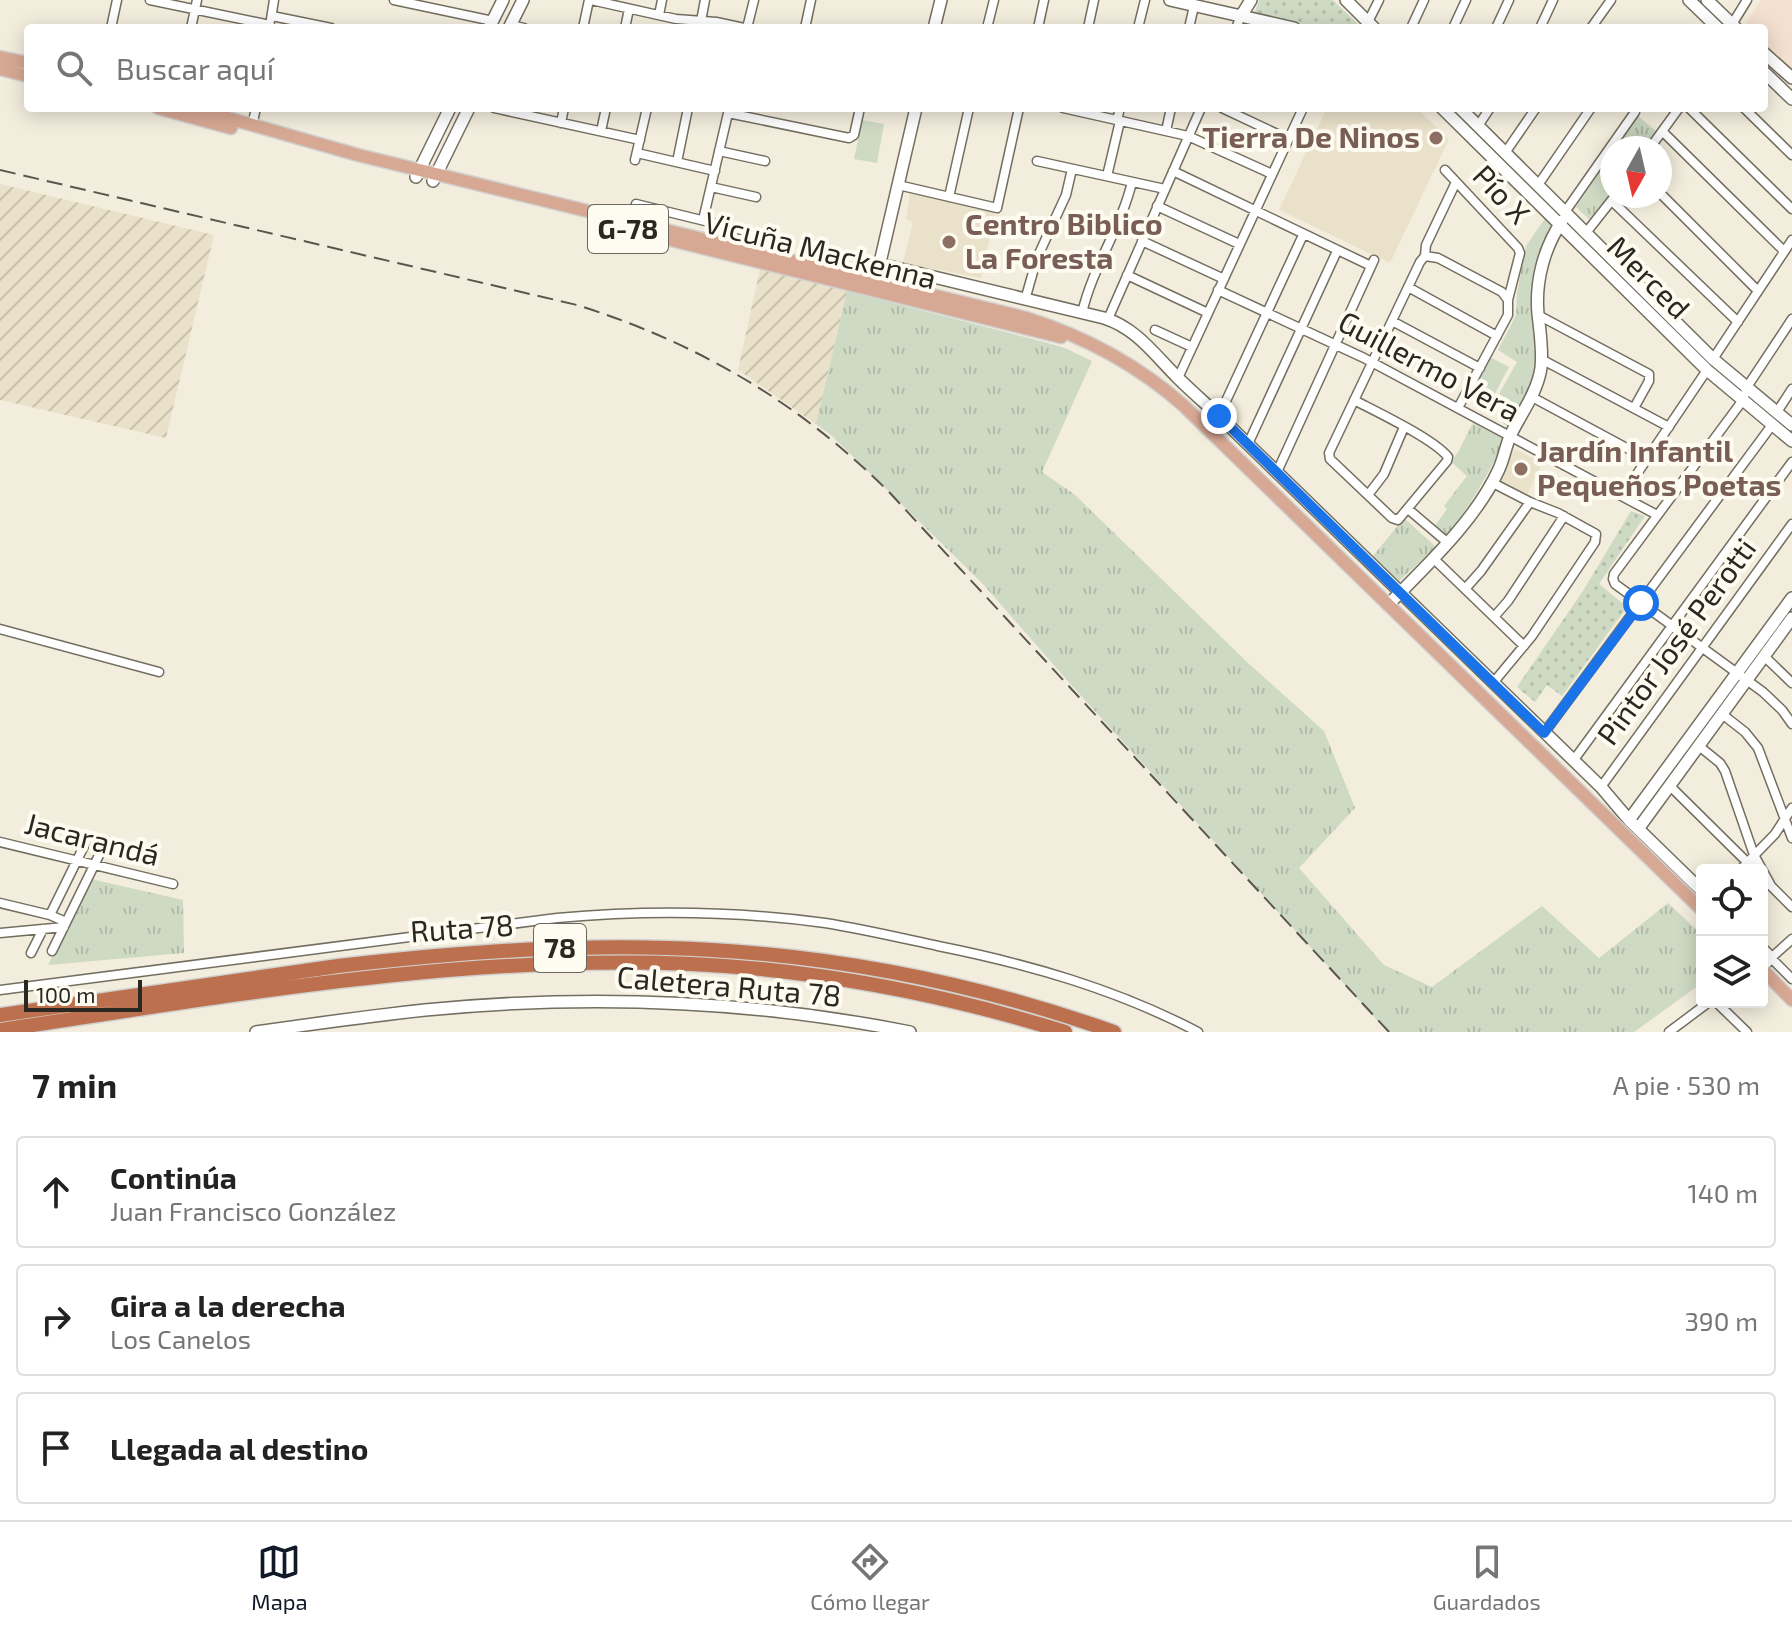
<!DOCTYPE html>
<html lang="es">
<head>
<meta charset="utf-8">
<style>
	body { margin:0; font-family:"Exo 2",sans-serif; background:#f2f2f2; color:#222 }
	.controls { position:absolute; right:24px; bottom:24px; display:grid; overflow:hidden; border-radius:8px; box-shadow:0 4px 20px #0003 }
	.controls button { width:72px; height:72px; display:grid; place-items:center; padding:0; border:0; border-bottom:2px solid #e0e0e0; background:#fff; color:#222; font:40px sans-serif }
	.compass { position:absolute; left:1600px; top:136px; width:72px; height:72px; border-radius:50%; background:#fff; box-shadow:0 4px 20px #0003; rotate:188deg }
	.scale { position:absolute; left:24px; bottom:20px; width:118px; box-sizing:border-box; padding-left:8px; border:4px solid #2a2821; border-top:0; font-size:22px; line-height:28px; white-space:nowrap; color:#2a2821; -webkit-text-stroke:6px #fefbf1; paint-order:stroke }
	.stop { position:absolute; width:24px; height:24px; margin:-18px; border:6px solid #1a73e8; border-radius:50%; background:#fff }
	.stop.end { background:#1a73e8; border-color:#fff; box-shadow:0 2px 8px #0008 }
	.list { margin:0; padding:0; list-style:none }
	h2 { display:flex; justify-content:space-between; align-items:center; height:104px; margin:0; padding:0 32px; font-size:34px }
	h2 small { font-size:26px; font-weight:400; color:#767676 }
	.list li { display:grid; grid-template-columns:52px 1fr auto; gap:24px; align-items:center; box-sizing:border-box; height:112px; margin:0 16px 16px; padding:0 16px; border:2px solid #e0e0e0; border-radius:8px }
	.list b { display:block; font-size:30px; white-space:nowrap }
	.list p { margin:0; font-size:26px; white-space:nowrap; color:#767676 }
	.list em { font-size:26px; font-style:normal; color:#767676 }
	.icon { flex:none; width:44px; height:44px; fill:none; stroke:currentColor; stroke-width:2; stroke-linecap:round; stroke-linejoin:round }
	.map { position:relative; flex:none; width:1792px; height:1032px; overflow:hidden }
	.search { position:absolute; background:#fff; box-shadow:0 4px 20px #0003; left:24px; right:24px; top:24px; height:88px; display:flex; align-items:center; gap:20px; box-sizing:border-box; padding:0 28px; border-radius:8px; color:#767676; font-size:30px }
	.sheet { height:488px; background:#fff }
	nav { display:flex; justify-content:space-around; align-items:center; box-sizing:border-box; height:112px; border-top:2px solid #e0e0e0; background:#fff; font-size:22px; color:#767676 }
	nav a { display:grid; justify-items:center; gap:4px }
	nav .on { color:#111827 }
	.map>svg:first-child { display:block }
</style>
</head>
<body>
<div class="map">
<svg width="1792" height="1032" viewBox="0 0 1792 1032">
	<defs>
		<pattern id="industrial-furrows" width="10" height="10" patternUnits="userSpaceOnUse" patternTransform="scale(2)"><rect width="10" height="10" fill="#e9e1c9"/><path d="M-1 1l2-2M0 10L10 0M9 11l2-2" fill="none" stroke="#c8c1ac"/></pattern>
		<pattern id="grass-tufts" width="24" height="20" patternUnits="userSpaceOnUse" patternTransform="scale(2)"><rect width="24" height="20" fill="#cedac3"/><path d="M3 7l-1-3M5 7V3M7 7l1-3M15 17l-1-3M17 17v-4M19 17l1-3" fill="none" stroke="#b1bba7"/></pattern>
		<pattern id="park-dots" width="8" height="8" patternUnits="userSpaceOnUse" patternTransform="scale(2)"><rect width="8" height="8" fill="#cedac3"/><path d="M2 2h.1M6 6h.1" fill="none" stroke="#b1bba7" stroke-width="1.8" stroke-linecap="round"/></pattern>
	</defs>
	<rect width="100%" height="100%" fill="#f3eddd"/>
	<path fill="url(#industrial-furrows)" d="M 0,184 L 214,235 L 166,438 L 0,400 Z
		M 760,269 L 847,291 L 816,424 L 738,370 Z"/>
	<path fill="#e9e1c9" d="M 1327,108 L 1416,108 L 1449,139 L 1390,263 L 1279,210 Z
		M 910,194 L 996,210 L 981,278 L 903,263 L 913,222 L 906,219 Z
		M 1515,449 L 1542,463 L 1527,495 L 1501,482 L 1501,476 L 1512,453 Z"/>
	<path fill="#f3e0d0" d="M 1761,0 L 1792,0 L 1792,73 L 1764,47 L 1764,28 L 1743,27 Z"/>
	<path fill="url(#grass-tufts)" d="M 1638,116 L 1656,131 L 1645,148 L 1616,148 Z
		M 1612,154 L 1612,196 L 1594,224 L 1576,207 Z
		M 1546,217 L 1555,225 L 1545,249 L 1539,353 L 1536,380 L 1508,427 L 1500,421 L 1510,400 L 1499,394 L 1517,362 L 1498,350 L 1516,315 L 1517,293 L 1526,246 Z
		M 847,291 L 1044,342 L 1065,348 L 1092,361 L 1042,472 L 1074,494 L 1247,662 L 1324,731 L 1355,808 L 1299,868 L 1384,965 L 1432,987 L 1542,906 L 1599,958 L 1668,903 L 1702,935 L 1702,983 L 1634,1032 L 1388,1032 L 1073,687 L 982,583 L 832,436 L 816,424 Z
		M 1473,423 L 1505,440 C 1488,474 1470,507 1446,536 L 1434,527 L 1447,509 L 1444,506 L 1467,476 L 1451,462 L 1458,452 Z
		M 1404,518 L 1436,547 L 1396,584 L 1373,556 Z
		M 91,879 L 183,900 L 184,953 L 48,965 Z"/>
	<path fill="url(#park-dots)" d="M 1259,0 L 1333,0 L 1362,28 L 1316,28 L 1254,14 Z
		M 1631,511 L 1645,516 L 1599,584 L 1627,607 L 1562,696 L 1547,685 L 1535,702 L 1517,687 L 1583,591 Z"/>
	<path fill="#cedac3" d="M 862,120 L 884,124 L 877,163 L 854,159 Z
		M 1488,356 L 1509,367 L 1492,399 L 1471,389 Z"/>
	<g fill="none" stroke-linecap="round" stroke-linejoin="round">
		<g stroke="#736e60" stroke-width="11">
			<path id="street" d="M 150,0 L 270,25
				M 394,0 L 493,21
				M 591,0 L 676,19 L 716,22 L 744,28
				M 659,15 L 662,0
				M 272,16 L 331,28
				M 271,19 L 274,0
				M 701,21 L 705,0
				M 1368,22 L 1379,0
				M 511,25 L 524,28
				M 1731,26 L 1747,0
				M 111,28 L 117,0
				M 191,28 L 197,0
				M 583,28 L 589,0
				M 625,28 L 629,9
				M 747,28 L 754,0
				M 805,28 L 811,0
				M 987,28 L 994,0
				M 1038,28 L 1044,0
				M 1088,28 L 1094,0
				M 1138,28 L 1145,0
				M 1189,28 L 1194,6
				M 1236,28 L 1241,16
				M 1411,28 L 1424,0
				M 1453,28 L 1466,0
				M 1496,28 L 1509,0
				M 1540,28 L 1553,0
				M 1591,28 L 1611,0
				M 494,108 L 640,140
				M 1063,108 L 1188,136 L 1272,174
				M 1222,108 L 1288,139
				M 1689,108 L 1792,209
				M 1744,108 L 1792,155
				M 728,113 L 849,138 L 854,135 L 860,108
				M 1117,120 L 1120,108
				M 561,123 L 564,108
				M 252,126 L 256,108
				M 1478,126 L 1490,108
				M 601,131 L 606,108
				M 1166,131 L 1171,108
				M 1663,132 L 1784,251
				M 1650,148 L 1679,108
				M 719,151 L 765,161
				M 637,153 L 715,171
				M 1505,153 L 1536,108
				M 635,160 L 647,108
				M 1037,161 L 1165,189
				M 677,162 L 688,108
				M 1445,170 L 1518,248 L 1520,253 L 1508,300 L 1508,315 L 1458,408
				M 1173,171 L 1371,266
				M 1107,176 L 1120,121
				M 898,185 L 997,208 L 1019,108
				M 1538,185 L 1591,108
				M 711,187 L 756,197
				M 1660,193 L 1758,291
				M 949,197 L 969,108
				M 1612,201 L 1738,322
				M 636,204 L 762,235
				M 1157,206 L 1239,244
				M 1565,212 L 1635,112
				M 703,220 L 729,109
				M 1585,234 L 1615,196
				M 1142,241 L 1224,279
				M 1425,256 L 1438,258 L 1502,292 L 1508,300
				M 1425,256 L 1426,245 L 1456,182
				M 860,259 L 880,264
				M 1127,275 L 1208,313
				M 1408,287 L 1497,336
				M 1218,290 L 1364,358 L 1657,515
				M 1025,300 L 1037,258 L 1066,195 L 1072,169
				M 1082,313 C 1093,266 1121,228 1132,182
				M 1538,315 L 1649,374 L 1649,381 L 1634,408
				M 1108,319 L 1201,108
				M 1792,319 L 1747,387 L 1743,400 L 1614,574 L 1613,579 L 1615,584 L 1763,692 L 1782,710 L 1792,724
				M 1392,321 L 1480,368
				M 1155,330 L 1192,347
				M 1541,359 L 1669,427
				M 1713,359 L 1792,240
				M 1178,378 L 1303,108
				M 1532,397 L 1647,459
				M 1354,400 C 1377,412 1434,439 1448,457 L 1447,461 L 1398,520 L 1392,518 L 1330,459 L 1329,453 L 1420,262 L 1425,256
				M 1777,412 L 1792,389
				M 1219,416 L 1303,235
				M 1248,444 L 1337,251
				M 1277,472 L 1374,260
				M 1491,482 L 1530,502 L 1558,513 L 1596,534 L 1595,542 L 1532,636 L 1493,683
				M 1368,495 L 1384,474 L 1404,427
				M 1622,496 L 1707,370
				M 1408,509 L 1448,543
				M 1433,558 L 1524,646
				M 1465,589 L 1481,571 L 1530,502
				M 1494,617 L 1508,601 L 1564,516
				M 0,629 L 159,672
				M 1764,656 L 1792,683
				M 1722,714 L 1745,732 L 1758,748 L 1792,838
				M 1544,733 L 1772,425
				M 1699,746 L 1720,763 L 1725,771 L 1754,855 L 1770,884
				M 1573,761 L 1792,462
				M 1670,786 L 1755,870
				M 1601,787 L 1792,524
				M 0,842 L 173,884
				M 1740,870 L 1775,834 L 1792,808
				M 1767,882 L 1792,907
				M 0,903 L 50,915 L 66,922
				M 50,915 L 88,838
				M 0,933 L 64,927
				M 1792,939 L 1771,958 L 1792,979
				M 52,951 L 106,841
				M 31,953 L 43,929
				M 0,990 L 557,918 C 646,910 736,911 825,923 C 863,929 901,938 938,946 C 1028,964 1116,989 1198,1032
				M 1716,1002 L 1747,1032
				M 1669,1032 L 1709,1002"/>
		</g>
		<g stroke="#736e60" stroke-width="14">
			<path id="secondary" d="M 1170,0 L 1294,28
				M 1346,0 L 1374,28
				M 1689,0 L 1718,28
				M 1707,0 L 1736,28
				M 1241,16 L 1251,0
				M 489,28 L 503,0
				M 509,28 L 523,0
				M 934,28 L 941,0
				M 1764,53 L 1792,78
				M 1764,72 L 1792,99
				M 1442,108 L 1707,370 L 1792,441
				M 1460,108 L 1713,359 L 1792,425
				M 416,177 L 450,108
				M 433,181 L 469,108
				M 880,264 L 1104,318 C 1136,328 1154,354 1177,377 C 1190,390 1205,403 1219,416 L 1601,787 L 1629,820 L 1702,891
				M 878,271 L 916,108
				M 1388,605 C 1427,565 1476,520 1499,469 C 1504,458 1506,445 1511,434 C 1522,412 1537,393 1541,368 C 1543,350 1540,332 1538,314 C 1535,281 1544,248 1562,221
				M 1629,820 L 1792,598
				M 1638,829 L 1792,618
				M 1762,949 L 1771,958 L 1762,966
				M 256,1032 C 312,1024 369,1016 425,1010 C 587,994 750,1000 910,1032"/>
		</g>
		<g stroke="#d0d0ce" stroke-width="15">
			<path id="primary" d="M 0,57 L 28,63
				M 0,69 L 28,76
				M 158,108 L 231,128
				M 193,108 L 358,155 L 1026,318 C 1086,337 1137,364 1184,406 L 1702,910
				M 655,236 L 1061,337
				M 1762,969 L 1792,1000"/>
		</g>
		<g stroke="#d0d0ce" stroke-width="17">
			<path id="highway" d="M 0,1015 L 338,966 C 462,952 587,942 712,950 C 850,958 984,986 1114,1032
				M 0,1030 C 229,996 459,954 692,964 C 819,970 944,994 1065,1032"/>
		</g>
		<use href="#street" stroke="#fff" stroke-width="8"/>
		<use href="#secondary" stroke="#fff" stroke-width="11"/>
		<use href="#primary" stroke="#d7a994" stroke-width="12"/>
		<use href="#highway" stroke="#bd704d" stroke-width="14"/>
		<path stroke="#59564d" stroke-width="2" stroke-dasharray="16 8" stroke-linecap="butt" d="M 0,170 L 577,305 C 698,343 800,403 890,493 L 1389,1032"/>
	</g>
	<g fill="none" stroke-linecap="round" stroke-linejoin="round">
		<path stroke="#1a73e8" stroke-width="10" d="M 1219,416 L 1544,733 L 1641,603"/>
	</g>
	<g fill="#8d6e63" stroke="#fefbf1" stroke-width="3">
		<circle cx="1436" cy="138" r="8"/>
		<circle cx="949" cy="242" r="8"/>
		<circle cx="1521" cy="469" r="8"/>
	</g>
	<g text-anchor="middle" stroke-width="8" stroke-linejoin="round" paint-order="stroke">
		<g fill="#fefbf1" stroke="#6a675f" stroke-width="2">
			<rect x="588" y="205" width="80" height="48" rx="6"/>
			<rect x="534" y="924" width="52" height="48" rx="6"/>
		</g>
		<g font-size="28" font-weight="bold" fill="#2a2821">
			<text x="628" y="239">G-78</text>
			<text x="560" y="958">78</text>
		</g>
		<g font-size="30" font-weight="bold" fill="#785e54" stroke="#fefbf1" text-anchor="start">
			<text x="1420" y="148" text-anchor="end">Tierra De Ninos</text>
			<text x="965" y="235">Centro Biblico<tspan x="965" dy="34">La Foresta</tspan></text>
			<text x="1537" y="462">Jardín Infantil<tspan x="1537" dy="34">Pequeños Poetas</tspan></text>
		</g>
		<g font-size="30" fill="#2a2821" stroke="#fefbf1">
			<text transform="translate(1501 195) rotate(47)" y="10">Pío X</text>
			<text transform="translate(820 251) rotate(14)" y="10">Vicuña Mackenna</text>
			<text transform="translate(1648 278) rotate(45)" y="10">Merced</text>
			<text transform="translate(1429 367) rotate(28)" y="10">Guillermo Vera</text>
			<text transform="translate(1677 642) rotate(-54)" y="10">Pintor José Perotti</text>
			<text transform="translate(92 840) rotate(14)" y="10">Jacarandá</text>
			<text transform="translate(462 929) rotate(-4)" y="10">Ruta 78</text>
			<text transform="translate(729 987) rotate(5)" y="10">Caletera Ruta 78</text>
		</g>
	</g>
</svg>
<div class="controls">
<button><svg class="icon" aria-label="locate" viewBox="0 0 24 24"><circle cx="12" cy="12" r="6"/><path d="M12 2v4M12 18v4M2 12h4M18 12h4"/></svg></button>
<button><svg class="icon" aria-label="layers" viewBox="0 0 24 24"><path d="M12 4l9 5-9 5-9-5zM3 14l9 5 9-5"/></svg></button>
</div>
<svg class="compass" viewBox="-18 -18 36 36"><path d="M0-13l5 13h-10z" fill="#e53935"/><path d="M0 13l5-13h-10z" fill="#767676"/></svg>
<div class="scale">100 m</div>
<div class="stop" style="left:1641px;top:603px"></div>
<div class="stop end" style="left:1219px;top:416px"></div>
<div class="search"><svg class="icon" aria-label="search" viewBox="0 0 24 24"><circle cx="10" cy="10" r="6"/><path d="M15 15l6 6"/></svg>Buscar aquí</div>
</div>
<section class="sheet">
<h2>7 min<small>A pie · 530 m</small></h2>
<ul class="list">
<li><svg class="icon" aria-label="ahead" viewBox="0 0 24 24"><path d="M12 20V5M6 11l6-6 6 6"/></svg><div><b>Continúa</b><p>Juan Francisco González</p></div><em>140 m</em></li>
<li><svg class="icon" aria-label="right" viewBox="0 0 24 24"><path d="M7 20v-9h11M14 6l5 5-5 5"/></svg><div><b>Gira a la derecha</b><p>Los Canelos</p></div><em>390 m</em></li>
<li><svg class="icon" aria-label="arrive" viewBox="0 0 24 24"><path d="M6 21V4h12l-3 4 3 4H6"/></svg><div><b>Llegada al destino</b></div></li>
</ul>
</section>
<nav>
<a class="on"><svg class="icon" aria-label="map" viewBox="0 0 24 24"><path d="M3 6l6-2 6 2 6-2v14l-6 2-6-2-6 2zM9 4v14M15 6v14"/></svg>Mapa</a>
<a><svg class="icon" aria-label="directions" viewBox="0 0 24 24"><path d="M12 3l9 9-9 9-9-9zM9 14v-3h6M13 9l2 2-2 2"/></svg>Cómo llegar</a>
<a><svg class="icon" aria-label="saved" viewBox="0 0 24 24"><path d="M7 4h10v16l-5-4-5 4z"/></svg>Guardados</a>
</nav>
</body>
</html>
